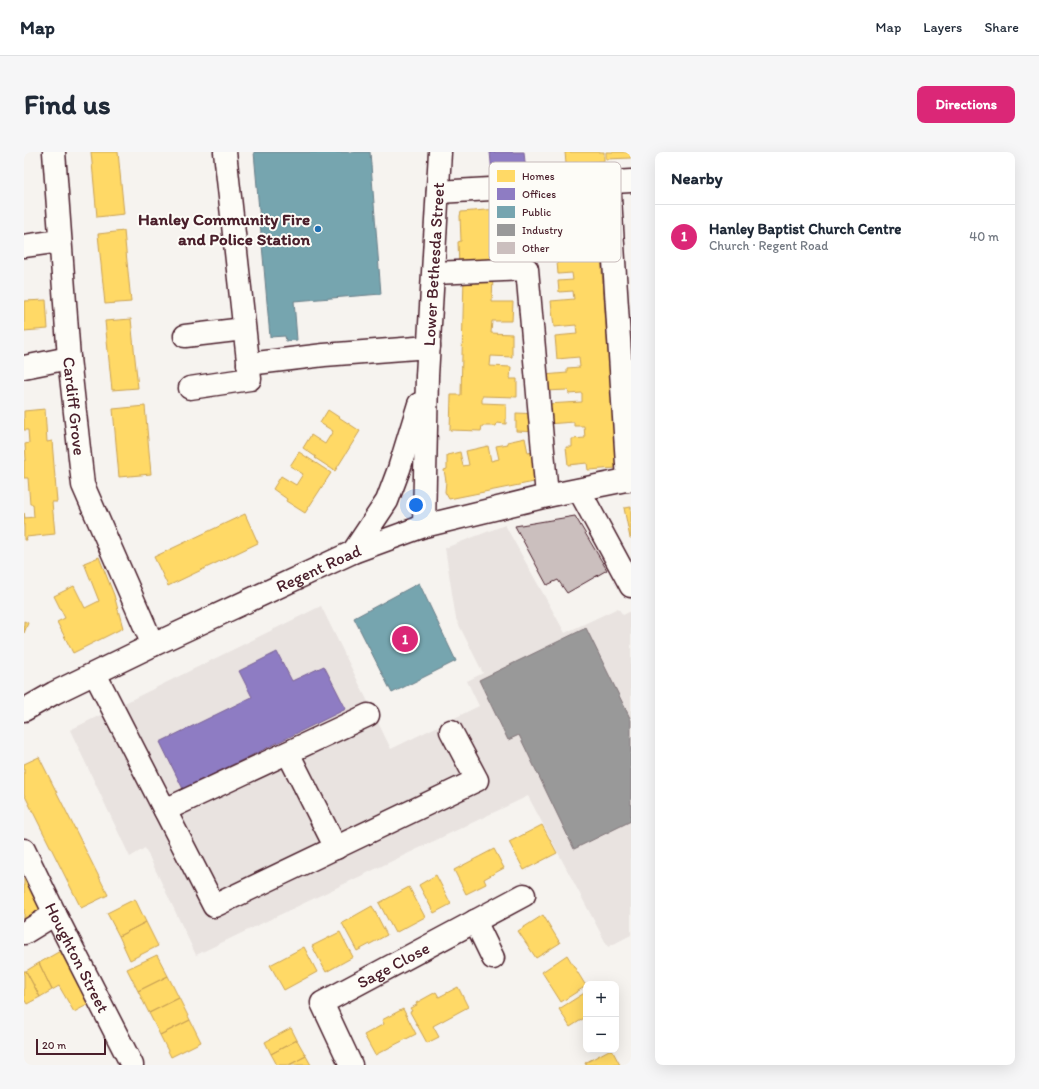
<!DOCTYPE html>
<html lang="en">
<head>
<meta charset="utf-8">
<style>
	body { margin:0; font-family:Itim,sans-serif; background:#f6f6f7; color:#1f2937 }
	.controls { position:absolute; right:12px; bottom:12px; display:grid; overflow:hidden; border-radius:8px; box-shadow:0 4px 16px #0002 }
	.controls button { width:36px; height:36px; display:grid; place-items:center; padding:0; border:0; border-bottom:1px solid #e0e1e3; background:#fff; color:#1f2937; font:20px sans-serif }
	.scale { position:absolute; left:12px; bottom:10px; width:70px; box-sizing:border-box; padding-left:4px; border:2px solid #4a1f2b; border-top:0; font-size:11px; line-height:14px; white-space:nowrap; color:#4a1f2b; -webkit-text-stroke:3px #fdfcf7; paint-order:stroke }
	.you { position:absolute; left:392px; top:353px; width:14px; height:14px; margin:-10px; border:3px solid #fff; border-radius:50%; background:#1a73e8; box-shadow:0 0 0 6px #1a73e833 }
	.badge { display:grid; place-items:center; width:26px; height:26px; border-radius:50%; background:#db2777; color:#fff; font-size:13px; font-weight:700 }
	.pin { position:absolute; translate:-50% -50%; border:2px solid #fff; box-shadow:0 1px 4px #0006 }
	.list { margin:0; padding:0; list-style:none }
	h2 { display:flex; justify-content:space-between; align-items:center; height:52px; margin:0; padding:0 16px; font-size:17px }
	h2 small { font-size:13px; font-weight:400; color:#747a83 }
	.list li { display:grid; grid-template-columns:26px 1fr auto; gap:12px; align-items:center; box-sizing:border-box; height:64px; padding:0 16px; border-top:1px solid #e0e1e3 }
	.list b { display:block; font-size:15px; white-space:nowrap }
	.list p { margin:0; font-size:13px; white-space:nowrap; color:#747a83 }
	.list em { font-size:13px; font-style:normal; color:#747a83 }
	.map { position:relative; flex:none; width:607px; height:913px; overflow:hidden; border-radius:8px }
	header { display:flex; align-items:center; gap:24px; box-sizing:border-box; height:56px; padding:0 20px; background:#fff; border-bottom:1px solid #e0e1e3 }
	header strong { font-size:19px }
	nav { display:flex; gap:22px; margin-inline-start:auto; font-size:14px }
	.intro { display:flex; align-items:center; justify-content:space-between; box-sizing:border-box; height:96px; padding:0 24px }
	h1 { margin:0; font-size:28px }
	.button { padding:10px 18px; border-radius:8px; background:#db2777; color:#fff; font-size:14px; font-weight:700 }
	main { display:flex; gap:24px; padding:0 24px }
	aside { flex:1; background:#fff; border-radius:8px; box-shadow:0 4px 16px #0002 }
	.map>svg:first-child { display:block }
</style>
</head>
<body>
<header>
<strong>Map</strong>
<nav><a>Map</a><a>Layers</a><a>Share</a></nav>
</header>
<div class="intro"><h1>Find us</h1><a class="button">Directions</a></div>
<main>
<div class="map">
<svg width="607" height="913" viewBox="0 0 607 913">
	<rect width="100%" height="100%" fill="#f6f3ef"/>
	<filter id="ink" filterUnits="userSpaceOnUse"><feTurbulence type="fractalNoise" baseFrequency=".025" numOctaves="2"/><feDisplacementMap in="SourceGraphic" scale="8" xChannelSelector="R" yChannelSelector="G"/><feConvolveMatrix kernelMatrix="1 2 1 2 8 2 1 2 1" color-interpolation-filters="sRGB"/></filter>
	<g filter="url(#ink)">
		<path fill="#e9e3e0" d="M 481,373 L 541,481 L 594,456 L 599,463 L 605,460 L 607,461 L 607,783 L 584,795 L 504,644 L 172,803 L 121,696 L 106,705 L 46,578 L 297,454 L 367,597 L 455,554 L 443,529 L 459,521 L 432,467 L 421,396 Z"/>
		<path fill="#ffd966" stroke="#c9a154" d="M 67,0 L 94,0 L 100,62 L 73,65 Z
			M 541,0 L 580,0 L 580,9 L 542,12 Z
			M 582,0 L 607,0 L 607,6 L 582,7 Z
			M 499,55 L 500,69 L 514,68 L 515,83 L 484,86 L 484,95 L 474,95 L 474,104 L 482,103 L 483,109 L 435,115 L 434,90 L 437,89 L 436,64 L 437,60 Z
			M 100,79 L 107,150 L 81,152 L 74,82 Z
			M 577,107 L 593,316 L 564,318 L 563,311 L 544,313 L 542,295 L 548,295 L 548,287 L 561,286 L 560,274 L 550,274 L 550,270 L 523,272 L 522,252 L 558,250 L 558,241 L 545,242 L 544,238 L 521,239 L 520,223 L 543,221 L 543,216 L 556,215 L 555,205 L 533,207 L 531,184 L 553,182 L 552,173 L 530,175 L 527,149 L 550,147 L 549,139 L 535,140 L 534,129 L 549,128 L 548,121 L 534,122 L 533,110 Z
			M 440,124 L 469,125 L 468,150 L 489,150 L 488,169 L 468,169 L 467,181 L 488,182 L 488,205 L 467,204 L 466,214 L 487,215 L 486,227 L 493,227 L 493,245 L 458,244 L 458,251 L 482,252 L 482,272 L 473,271 L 472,274 L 458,274 L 457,279 L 426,278 L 427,243 L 437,243 Z
			M 22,148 L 24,177 L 0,179 L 0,149 Z
			M 107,167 L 114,236 L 88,238 L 81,169 Z
			M 121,254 L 127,322 L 95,325 L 89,257 Z
			M 21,257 L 23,290 L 28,289 L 33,350 L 28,350 L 31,382 L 2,385 L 3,388 L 0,388 L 0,361 L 1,366 L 10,365 L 9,352 L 6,352 L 4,326 L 0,326 L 0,308 L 2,308 L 1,292 L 5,291 L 4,278 L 0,278 L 0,259 Z
			M 304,258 L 336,279 L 311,319 L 291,306 L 292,305 L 279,296 L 287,283 L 301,292 L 309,279 L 296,271 Z
			M 492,261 L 515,262 L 514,280 L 492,279 Z
			M 501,286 L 504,301 L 514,299 L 520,328 L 425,347 L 421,340 L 422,329 L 420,318 L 423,317 L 423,303 L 436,300 L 439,314 L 445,313 L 442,299 L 464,294 L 467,309 L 475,307 L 472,294 L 484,292 L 483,290 Z
			M 275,300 L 307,321 L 281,361 L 262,349 L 263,347 L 249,337 L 257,324 L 272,333 L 279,322 L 266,314 Z
			M 607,355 L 607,386 L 606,386 L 600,356 Z
			M 221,362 L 234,391 L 144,434 L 130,405 Z
			M 75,405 L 90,443 L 99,476 L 49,501 L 33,470 L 41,466 L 30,444 L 50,434 L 61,456 L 75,449 L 60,411 Z
			M 0,469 L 4,471 L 0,481 Z
			M 15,605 L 84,743 L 57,756 L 0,642 L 0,612 Z
			M 518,673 L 533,701 L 500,718 L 485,690 Z
			M 470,697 L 480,716 L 460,727 L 462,732 L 442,742 L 430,718 Z
			M 412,723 L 427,752 L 410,761 L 395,733 Z
			M 0,725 L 22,765 L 0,777 Z
			M 385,735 L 401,765 L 371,781 L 355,751 Z
			M 111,747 L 122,770 L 95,784 L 83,761 Z
			M 348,754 L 363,783 L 333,799 L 318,771 Z
			M 519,763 L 536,791 L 512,806 L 494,779 Z
			M 122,770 L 134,794 L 106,808 L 95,784 Z
			M 316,780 L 329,805 L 302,820 L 288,794 Z
			M 280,795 L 293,820 L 260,838 L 246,813 Z
			M 38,798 L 67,851 L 50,860 L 35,834 L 28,838 L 15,811 Z
			M 133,803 L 144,824 L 114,839 L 103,817 Z
			M 543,803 L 562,834 L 537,850 L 518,820 Z
			M 15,811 L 28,838 L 16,845 L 2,819 Z
			M 0,819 L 2,819 L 16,845 L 3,852 L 0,847 Z
			M 144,824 L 155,846 L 125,861 L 114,839 Z
			M 434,835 L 444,855 L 409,874 L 415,885 L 403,891 L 386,860 L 388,859 L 386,856 L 393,853 L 392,851 L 412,840 L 415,845 Z
			M 562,840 L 562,865 L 546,875 L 535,857 Z
			M 155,846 L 166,868 L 136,883 L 125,861 Z
			M 379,857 L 392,882 L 351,903 L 340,883 L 360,872 L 358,868 Z
			M 166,868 L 177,890 L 147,905 L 136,883 Z
			M 267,876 L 273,888 L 247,902 L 241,890 Z
			M 273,888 L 282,904 L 265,913 L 253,913 L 247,902 Z
			M 585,898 L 588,898 L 596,913 L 562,913 L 561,911 Z
			M 282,904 L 287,913 L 265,913 Z"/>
		<path fill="#8e7cc3" stroke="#7a6095" d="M 466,0 L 500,0 L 502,20 L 468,22 Z
			M 253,500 L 268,529 L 300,514 L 322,557 L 159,637 L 136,590 L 228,545 L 215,519 Z"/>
		<path fill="#76a5af" stroke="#697d87" d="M 230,0 L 346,0 L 357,142 L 270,149 L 273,188 L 262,189 L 261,184 L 246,185 Z
			M 395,431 L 432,509 L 368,541 L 330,466 Z"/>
		<path fill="#999" stroke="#817478" d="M 562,476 L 607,568 L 607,669 L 550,697 L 495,583 L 484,588 L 455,528 Z"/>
		<path fill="#cbbfbe" stroke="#4a1f2b" d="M 551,364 L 583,418 L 543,441 L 534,428 L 523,433 L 491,374 Z"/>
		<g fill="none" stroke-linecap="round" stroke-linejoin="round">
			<g stroke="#4a1f2b" stroke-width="25">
				<g id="minor">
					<path id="s1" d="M 30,0 L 45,206 L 59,333 L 129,493"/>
					<path d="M 585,30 L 604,328"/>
					<path d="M 414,40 L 607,29"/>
					<path d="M 0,94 L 36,89"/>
					<path d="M 410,121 L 503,117 L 523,344"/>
					<path d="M 161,184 L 220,177"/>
					<path d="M 224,212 L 300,203 L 405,195"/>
					<path d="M 0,215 L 45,206"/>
					<path d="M 166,236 L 226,227 L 201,0"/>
					<path d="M 555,338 L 607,434"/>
					<path id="s2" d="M 400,374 L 403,224 L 416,0"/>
					<path d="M 329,400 L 363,349 L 375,317 L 395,252"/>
					<path d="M 71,522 L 190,754 L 453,628 L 427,579"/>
					<path id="s3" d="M 0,558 L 30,541 L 129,493 L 329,400 L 400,374 L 523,344 L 607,327"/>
					<path d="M 264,601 L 312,696"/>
					<path d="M 141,658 L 344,563"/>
					<path id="s4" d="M 0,698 L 31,762 L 108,913"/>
					<path d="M 451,769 L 469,806"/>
					<path d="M 0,781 L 31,762"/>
					<path id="s5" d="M 327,913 L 298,851 L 500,743"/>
				</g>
			</g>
			<use href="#minor" stroke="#fdfcf7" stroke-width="22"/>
		</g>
	</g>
	<circle fill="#1f6fb2" stroke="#fdfcf7" stroke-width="1.5" cx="294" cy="77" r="4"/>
	<g text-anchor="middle" stroke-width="4" stroke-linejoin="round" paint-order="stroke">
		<g font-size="17" font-weight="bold" fill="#4a1f2b" stroke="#fdfcf7" text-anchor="end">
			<text x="286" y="73">Hanley Community Fire<tspan x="286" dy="20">and Police Station</tspan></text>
		</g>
		<g font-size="17" fill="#4a1f2b" stroke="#fdfcf7">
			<text dy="6" stroke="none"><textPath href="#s2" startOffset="262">Lower Bethesda Street</textPath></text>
			<text dy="6" stroke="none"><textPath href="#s1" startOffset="255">Cardiff Grove</textPath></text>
			<text dy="6" stroke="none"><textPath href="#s3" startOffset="327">Regent Road</textPath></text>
			<text dy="6" stroke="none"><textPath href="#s4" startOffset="120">Houghton Street</textPath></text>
			<text dy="6" stroke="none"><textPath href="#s5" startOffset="149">Sage Close</textPath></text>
		</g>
	</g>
	<rect x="465" y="10" width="132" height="100" rx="6" fill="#fdfcf7" stroke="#c7baba" stroke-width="1"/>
	<rect x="473" y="18" width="18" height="12" fill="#ffd966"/>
	<rect x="473" y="36" width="18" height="12" fill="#8e7cc3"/>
	<rect x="473" y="54" width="18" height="12" fill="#76a5af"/>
	<rect x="473" y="72" width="18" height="12" fill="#999"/>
	<rect x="473" y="90" width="18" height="12" fill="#cbbfbe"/>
	<g font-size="11" fill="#4a1f2b">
		<text x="498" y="28">Homes</text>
		<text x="498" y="46">Offices</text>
		<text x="498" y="64">Public</text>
		<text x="498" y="82">Industry</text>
		<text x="498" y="100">Other</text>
	</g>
</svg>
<div class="controls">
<button>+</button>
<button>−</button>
</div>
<div class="scale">20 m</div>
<div class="you"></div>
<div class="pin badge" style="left:381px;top:487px">1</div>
</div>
<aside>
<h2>Nearby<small></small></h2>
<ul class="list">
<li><span class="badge">1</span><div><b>Hanley Baptist Church Centre</b><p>Church · Regent Road</p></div><em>40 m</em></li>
</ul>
</aside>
</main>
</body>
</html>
